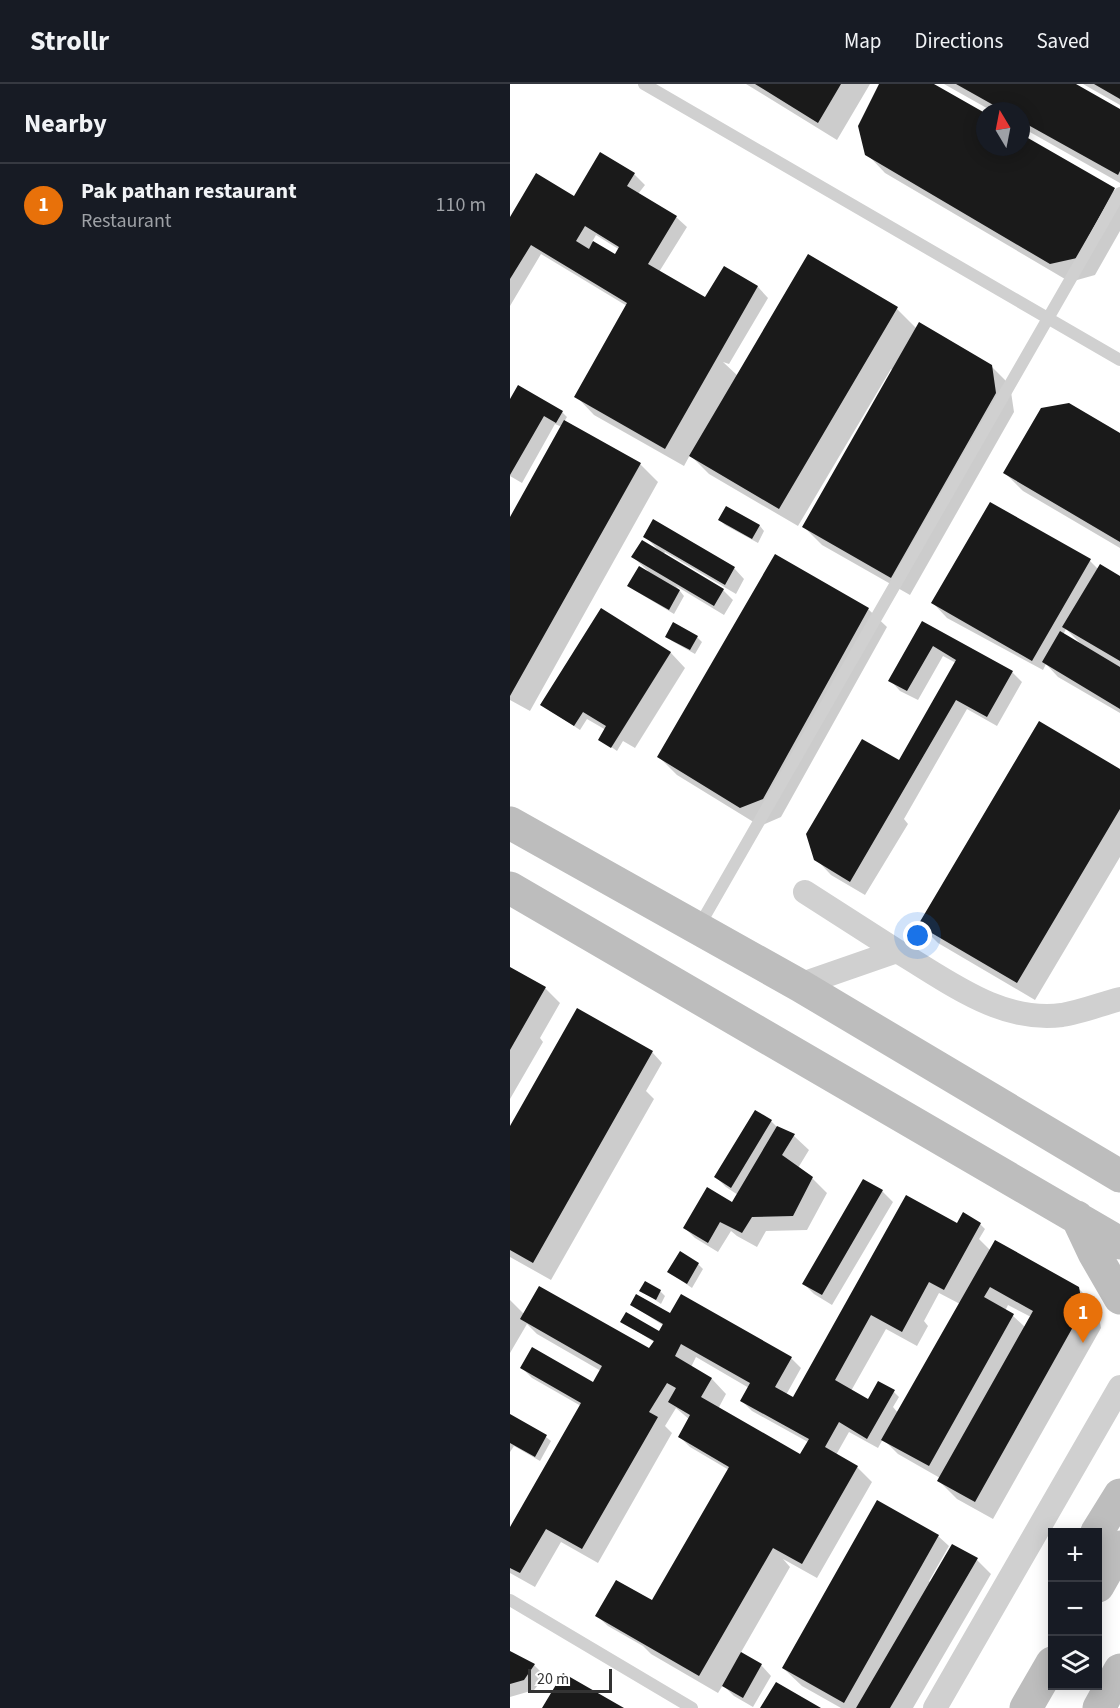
<!DOCTYPE html>
<html lang="en">
<head>
<meta charset="utf-8">
<style>
	body { margin:0; font-family:"Source Sans 3",sans-serif; background:#242831; color:#f1f3f6 }
	.controls { position:absolute; right:18px; bottom:18px; display:grid; overflow:hidden; border-radius:0px; box-shadow:0 3px 15px #0003 }
	.controls button { width:54px; height:54px; display:grid; place-items:center; padding:0; border:0; border-bottom:2px solid #363941; background:#171b24; color:#f1f3f6; font:30px sans-serif }
	.compass { position:absolute; left:466px; top:18px; width:54px; height:54px; border-radius:50%; background:#171b24; box-shadow:0 3px 15px #0003; rotate:350deg }
	.scale { position:absolute; left:18px; bottom:15px; width:84px; box-sizing:border-box; padding-left:6px; border:3px solid #333; border-top:0; font-size:16px; line-height:21px; white-space:nowrap; color:#333; -webkit-text-stroke:4px #fff; paint-order:stroke }
	.you { position:absolute; left:408px; top:852px; width:21px; height:21px; margin:-15px; border:4px solid #fff; border-radius:50%; background:#1a73e8; box-shadow:0 0 0 9px #1a73e833 }
	.badge { display:grid; place-items:center; width:39px; height:39px; border-radius:50%; background:#e63946; color:#fff; font-size:20px; font-weight:700 }
	.pin { position:absolute; translate:-50% -50px; filter:drop-shadow(0 2px 3px #0008) }
	.pin::after { content:''; position:absolute; top:32px; width:21px; height:18px; background:inherit; clip-path:polygon(0 0,100% 0,50% 100%) }
	.list { margin:0; padding:0; list-style:none }
	h2 { display:flex; justify-content:space-between; align-items:center; height:78px; margin:0; padding:0 24px; font-size:26px }
	h2 small { font-size:20px; font-weight:400; color:#9ea1a6 }
	.list li { display:grid; grid-template-columns:39px 1fr auto; gap:18px; align-items:center; box-sizing:border-box; height:84px; padding:0 24px; border-top:2px solid #363941 }
	.list b { display:block; font-size:22px; white-space:nowrap }
	.list p { margin:0; font-size:20px; white-space:nowrap; color:#9ea1a6 }
	.list em { font-size:20px; font-style:normal; color:#9ea1a6 }
	.icon { flex:none; width:33px; height:33px; fill:none; stroke:currentColor; stroke-width:2; stroke-linecap:round; stroke-linejoin:round }
	.map { position:relative; flex:none; width:610px; height:1624px; overflow:hidden }
	header { display:flex; align-items:center; gap:36px; box-sizing:border-box; height:84px; padding:0 30px; background:#171b24; border-bottom:2px solid #363941 }
	header strong { font-size:28px }
	nav { display:flex; gap:33px; margin-inline-start:auto; font-size:21px }
	main { display:flex }
	aside { flex:1; background:#171b24 }
	.map>svg:first-child { display:block }
</style>
</head>
<body>
<header>
<strong>Strollr</strong>
<nav><a>Map</a><a>Directions</a><a>Saved</a></nav>
</header>
<main>
<aside>
<h2>Nearby<small></small></h2>
<ul class="list">
<li><span class="badge" style="background:#e8710a">1</span><div><b>Pak pathan restaurant</b><p>Restaurant</p></div><em>110 m</em></li>
</ul>
</aside>
<div class="map">
<svg width="610" height="1624" viewBox="0 0 610 1624">
	<rect width="100%" height="100%" fill="#fff"/>
	<path fill="#0003" fill-rule="evenodd" d="M 236,0 L 360,0 L 327,56 Z
		M 371,0 L 421,0 L 475,63 L 511,63 L 511,52 L 604,106 L 610,111 L 610,147 L 585,191 L 560,198 L 375,89 L 357,70 Z
		M 434,0 L 563,0 L 610,27 L 610,99 L 511,43 L 511,27 L 482,27 Z
		M 573,0 L 610,0 L 610,21 Z
		M 91,70 L 124,90 L 135,101 L 128,110 L 166,133 L 177,143 L 149,188 L 194,215 L 214,184 L 248,203 L 258,214 L 219,280 L 213,278 L 228,292 L 298,172 L 387,225 L 407,245 L 482,283 L 500,301 L 504,328 L 400,511 L 312,461 L 294,443 L 383,287 L 381,285 L 288,442 L 199,390 L 180,371 L 174,382 L 84,331 L 66,312 L 117,222 L 31,170 L 0,222 L 0,136 L 65,114 ZM 86,151 L 110,166 L 106,172 L 82,158 Z
		M 0,317 L 52,328 L 57,333 L 54,338 L 130,380 L 148,398 L 20,627 L 0,616 L 0,436 L 52,343 L 45,340 L 12,399 L 0,392 Z
		M 610,351 L 610,464 L 513,407 L 495,389 Z
		M 217,424 L 250,442 L 254,447 L 248,459 L 215,441 L 210,436 Z
		M 135,452 L 224,484 L 234,495 L 226,510 L 155,468 L 153,471 L 213,506 L 223,516 L 214,531 L 166,502 L 174,512 L 164,530 L 124,506 L 119,501 L 138,487 L 123,473 L 150,468 Z
		M 580,477 L 588,485 L 610,494 L 610,629 L 548,593 L 536,580 L 533,586 L 437,534 L 423,519 ZM 556,545 L 572,561 L 553,551 Z
		M 358,525 L 377,543 L 271,733 L 250,742 L 167,691 L 149,673 Z
		M 91,526 L 161,569 L 175,584 L 125,664 L 113,657 L 107,667 L 90,655 L 96,646 L 77,635 L 70,646 L 32,621 Z
		M 412,539 L 502,588 L 512,598 L 487,642 L 457,625 L 394,735 L 398,740 L 355,811 L 321,791 L 306,775 L 390,678 L 446,579 L 433,572 L 408,616 L 390,607 L 380,596 Z
		M 157,553 L 187,553 L 192,558 L 185,570 L 162,557 Z
		M 610,687 L 610,773 L 525,916 L 428,859 L 410,841 Z
		M 0,885 L 35,904 L 50,919 L 30,954 L 33,958 L 0,1015 Z
		M 142,968 L 152,979 L 136,1007 L 144,1015 L 41,1196 L 0,1173 L 0,1045 Z
		M 261,1037 L 267,1043 L 284,1052 L 299,1066 L 288,1084 L 302,1094 L 317,1109 L 297,1146 L 256,1147 L 247,1163 L 227,1152 L 221,1147 L 208,1168 L 185,1154 L 175,1144 L 223,1120 L 228,1111 L 216,1103 L 206,1093 Z
		M 354,1097 L 372,1107 L 383,1118 L 322,1221 L 304,1210 L 294,1200 Z
		M 470,1140 L 475,1145 L 469,1155 L 480,1166 L 568,1204 L 587,1223 L 591,1244 L 483,1435 L 447,1415 L 429,1397 L 430,1394 L 388,1370 L 373,1355 L 368,1364 L 339,1348 L 326,1371 L 347,1383 L 362,1398 L 307,1494 L 273,1475 L 280,1483 L 230,1570 L 251,1581 L 261,1592 L 243,1623 L 224,1612 L 213,1601 L 208,1609 L 141,1570 L 133,1562 L 98,1542 L 87,1532 L 143,1518 L 219,1386 L 180,1363 L 170,1353 L 180,1336 L 166,1324 L 155,1342 L 162,1349 L 88,1479 L 51,1458 L 25,1503 L 0,1489 L 0,1446 L 71,1322 L 22,1294 L 12,1284 L 84,1300 L 91,1287 L 27,1250 L 17,1240 L 0,1269 L 0,1216 L 15,1231 L 138,1266 L 144,1258 L 112,1237 L 150,1249 L 154,1242 L 122,1221 L 160,1231 L 281,1274 L 291,1284 L 276,1311 L 283,1315 L 302,1282 L 447,1141 ZM 429,1209 L 450,1220 L 388,1329 L 383,1323 L 389,1313 L 384,1308 L 358,1317 L 341,1307 L 376,1245 L 407,1262 L 418,1242 L 414,1237 ZM 498,1221 L 521,1233 L 515,1243 L 503,1232 L 495,1227 ZM 186,1273 L 239,1304 L 232,1317 L 242,1327 L 298,1358 L 290,1372 L 208,1325 L 216,1310 L 202,1295 L 181,1283 Z
		M 188,1180 L 193,1185 L 182,1204 L 159,1188 Z
		M 131,1206 L 150,1207 L 155,1212 L 151,1220 Z
		M 0,1331 L 36,1353 L 41,1357 L 30,1377 L 4,1362 L 0,1368 Z
		M 428,1452 L 439,1462 L 419,1497 L 421,1499 L 467,1476 L 481,1490 L 403,1624 L 331,1624 L 292,1602 L 273,1584 Z
		M 0,1568 L 24,1581 L 35,1592 L 24,1606 L 0,1613 Z"/>
	<path fill="#1a1a1a" fill-rule="evenodd" d="M 245,0 L 331,0 L 308,39 Z
		M 369,0 L 424,0 L 475,29 L 475,63 L 511,63 L 511,50 L 605,104 L 567,174 L 540,180 L 355,71 L 348,42 Z
		M 446,0 L 566,0 L 610,25 L 610,87 L 608,91 L 511,37 L 511,27 L 494,27 Z
		M 584,0 L 610,0 L 610,15 Z
		M 90,68 L 125,89 L 117,102 L 167,132 L 138,180 L 195,213 L 214,182 L 248,202 L 155,365 L 64,313 L 117,219 L 21,161 L 0,195 L 0,133 L 26,89 L 64,112 ZM 75,142 L 109,163 L 105,170 L 83,157 L 79,165 L 66,157 Z
		M 298,170 L 388,223 L 269,425 L 179,372 Z
		M 409,238 L 482,281 L 486,309 L 381,494 L 292,443 Z
		M 8,301 L 53,327 L 46,339 L 34,332 L 0,391 L 0,315 Z
		M 559,319 L 610,349 L 610,458 L 493,389 L 531,324 Z
		M 54,336 L 131,379 L 0,612 L 0,433 Z
		M 480,418 L 581,475 L 522,577 L 421,519 Z
		M 216,422 L 250,441 L 242,455 L 208,436 Z
		M 143,435 L 225,483 L 215,501 L 133,453 Z
		M 132,456 L 214,505 L 204,522 L 121,473 Z
		M 265,470 L 359,524 L 253,715 L 230,724 L 147,673 Z
		M 590,480 L 610,492 L 610,577 L 552,543 Z
		M 129,482 L 170,506 L 159,526 L 117,502 Z
		M 91,524 L 161,568 L 101,664 L 88,656 L 96,642 L 73,628 L 64,642 L 30,621 Z
		M 412,537 L 503,587 L 477,633 L 446,616 L 340,798 L 304,776 L 296,750 L 352,655 L 389,676 L 446,576 L 423,562 L 397,607 L 378,597 Z
		M 163,538 L 188,552 L 180,566 L 155,553 Z
		M 550,547 L 610,583 L 610,625 L 532,578 Z
		M 529,637 L 610,685 L 610,725 L 507,899 L 408,841 Z
		M 0,883 L 36,903 L 0,966 Z
		M 67,924 L 143,967 L 23,1179 L 0,1166 L 0,1042 Z
		M 245,1026 L 262,1036 L 221,1104 L 204,1093 Z
		M 267,1042 L 285,1050 L 272,1071 L 303,1093 L 283,1132 L 242,1133 L 232,1149 L 210,1138 L 198,1159 L 173,1144 L 197,1103 L 222,1118 Z
		M 353,1095 L 373,1106 L 312,1211 L 292,1200 Z
		M 396,1111 L 447,1139 L 453,1128 L 471,1139 L 434,1206 L 419,1198 L 392,1248 L 361,1231 L 325,1296 L 358,1315 L 368,1297 L 385,1306 L 357,1355 L 329,1338 L 315,1363 L 348,1382 L 292,1480 L 263,1464 L 189,1592 L 85,1532 L 106,1496 L 142,1516 L 219,1383 L 168,1353 L 180,1331 L 158,1318 L 166,1304 L 157,1299 L 139,1328 L 148,1333 L 72,1465 L 36,1445 L 10,1489 L 0,1484 L 0,1443 L 71,1319 L 10,1284 L 22,1263 L 83,1298 L 92,1282 L 10,1235 L 29,1202 L 139,1264 L 144,1257 L 110,1238 L 116,1228 L 149,1247 L 153,1240 L 120,1221 L 126,1210 L 160,1229 L 171,1210 L 282,1273 L 265,1303 L 283,1313 ZM 171,1260 L 240,1299 L 230,1317 L 299,1355 L 290,1370 L 191,1313 L 202,1294 L 165,1272 Z
		M 485,1156 L 569,1203 L 573,1225 L 465,1418 L 427,1397 L 523,1227 L 480,1203 L 474,1213 L 504,1230 L 419,1382 L 371,1356 Z
		M 170,1167 L 189,1179 L 177,1200 L 157,1188 Z
		M 135,1197 L 151,1206 L 146,1216 L 129,1207 Z
		M 0,1330 L 37,1351 L 25,1373 L 0,1359 Z
		M 367,1416 L 429,1451 L 334,1619 L 272,1584 Z
		M 442,1460 L 468,1474 L 380,1624 L 346,1624 Z
		M 0,1567 L 25,1580 L 14,1596 L 0,1600 Z
		M 231,1568 L 252,1580 L 233,1614 L 212,1602 Z
		M 53,1589 L 107,1620 L 114,1624 L 32,1624 Z
		M 266,1598 L 311,1624 L 250,1624 Z"/>
	<g fill="none" stroke-linecap="round" stroke-linejoin="round">
		<path stroke="#d0d0d0" stroke-width="12" d="M 134,0 L 610,276
			M 188,844 L 610,109
			M 0,1516 L 182,1624"/>
		<path stroke="#d0d0d0" stroke-width="24" d="M 295,808 L 387,867
			M 289,901 L 387,867 C 438,897 490,939 552,931 C 571,928 591,920 610,915
			M 425,1624 L 610,1303"/>
		<path stroke="#bdbdbd" stroke-width="33" d="M 0,739 L 289,901 L 610,1092
			M 0,804 L 610,1159
			M 567,1133 L 584,1169 L 610,1214
			M 587,1448 L 610,1411
			M 588,1502 L 610,1463
			M 516,1624 L 542,1579
			M 589,1624 L 610,1586"/>
	</g>
</svg>
<div class="controls">
<button>+</button>
<button>−</button>
<button><svg class="icon" aria-label="layers" viewBox="0 0 24 24"><path d="M12 4l9 5-9 5-9-5zM3 14l9 5 9-5"/></svg></button>
</div>
<svg class="compass" viewBox="-18 -18 36 36"><path d="M0-13l5 13h-10z" fill="#e53935"/><path d="M0 13l5-13h-10z" fill="#9ea1a6"/></svg>
<div class="scale">20 m</div>
<div class="you"></div>
<div class="pin badge" style="left:573px;top:1259px;background:#e8710a">1</div>
</div>
</main>
</body>
</html>
